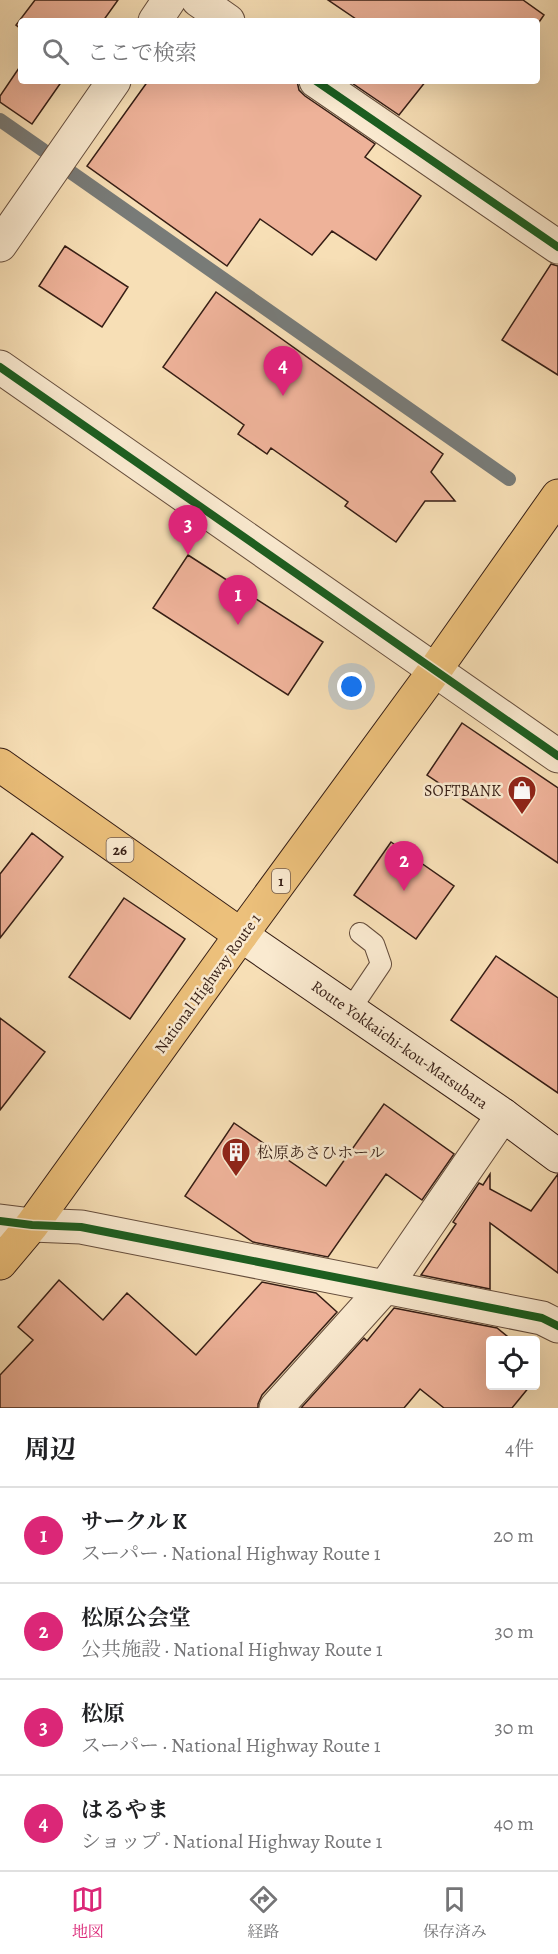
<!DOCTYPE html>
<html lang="ja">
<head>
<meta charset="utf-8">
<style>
	body { margin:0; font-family:Alegreya,"Noto Serif JP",serif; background:#f6f6f6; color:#202124 }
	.controls { position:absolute; right:18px; bottom:18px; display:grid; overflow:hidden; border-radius:6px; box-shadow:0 6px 24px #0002 }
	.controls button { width:54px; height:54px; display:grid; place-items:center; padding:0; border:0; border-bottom:2px solid #e0e0e0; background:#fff; color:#202124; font:30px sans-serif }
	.you { position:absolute; left:352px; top:687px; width:21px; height:21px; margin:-15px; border:4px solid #fff; border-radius:50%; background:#1a73e8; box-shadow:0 0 0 9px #1a73e833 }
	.badge { display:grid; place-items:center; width:39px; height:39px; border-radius:50%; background:#db2777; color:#fff; font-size:20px; font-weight:700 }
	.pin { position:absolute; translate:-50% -50px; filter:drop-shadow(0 2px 3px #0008) }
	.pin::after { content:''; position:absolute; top:32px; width:21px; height:18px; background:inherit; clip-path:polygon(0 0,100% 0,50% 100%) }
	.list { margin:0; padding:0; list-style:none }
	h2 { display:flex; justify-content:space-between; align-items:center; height:78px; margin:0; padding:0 24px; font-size:26px }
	h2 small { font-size:20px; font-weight:400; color:#757577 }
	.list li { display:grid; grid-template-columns:39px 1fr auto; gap:18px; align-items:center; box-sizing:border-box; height:96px; padding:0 24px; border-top:2px solid #e0e0e0 }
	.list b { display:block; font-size:22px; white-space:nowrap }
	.list p { margin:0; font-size:20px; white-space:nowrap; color:#757577 }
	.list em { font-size:20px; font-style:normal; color:#757577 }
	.icon { flex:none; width:33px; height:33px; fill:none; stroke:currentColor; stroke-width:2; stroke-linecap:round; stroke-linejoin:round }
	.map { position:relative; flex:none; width:558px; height:1408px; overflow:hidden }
	.search { position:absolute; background:#fff; box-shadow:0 6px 24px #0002; left:18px; right:18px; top:18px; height:66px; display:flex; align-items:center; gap:15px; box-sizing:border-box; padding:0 21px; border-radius:6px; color:#757577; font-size:22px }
	.sheet { height:462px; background:#fff }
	nav { display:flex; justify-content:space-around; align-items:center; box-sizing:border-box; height:84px; border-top:2px solid #e0e0e0; background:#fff; font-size:16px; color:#757577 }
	nav a { display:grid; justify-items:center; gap:3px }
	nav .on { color:#db2777 }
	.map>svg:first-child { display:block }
</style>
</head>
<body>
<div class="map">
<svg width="558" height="1408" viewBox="0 0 558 1408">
	<rect width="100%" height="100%" fill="#f7dfb6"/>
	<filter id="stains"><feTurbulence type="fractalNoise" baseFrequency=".00333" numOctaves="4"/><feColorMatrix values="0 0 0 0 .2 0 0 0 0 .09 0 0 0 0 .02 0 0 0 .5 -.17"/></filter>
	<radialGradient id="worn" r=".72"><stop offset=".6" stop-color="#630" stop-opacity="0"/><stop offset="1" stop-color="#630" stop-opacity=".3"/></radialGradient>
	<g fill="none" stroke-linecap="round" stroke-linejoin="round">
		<path stroke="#787b78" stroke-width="14" d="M 0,120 L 43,150
			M 72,173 L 509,479"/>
	</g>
	<path fill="#eeb299" stroke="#361e15" stroke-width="1.5" d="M 35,0 L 118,0 L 103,21 L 21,21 L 21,29 L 16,25 Z
		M 328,0 L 523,0 L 544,15 L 537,25 L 537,21 L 359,21 Z
		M 21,65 L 21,81 L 62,81 L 32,124 L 0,102 L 0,96 Z
		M 148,81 L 297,81 L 299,90 L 305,96 L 375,144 L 365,157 L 421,196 L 376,260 L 332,231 L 312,255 L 260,219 L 227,266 L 87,166 Z
		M 349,81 L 426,81 L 399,115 Z
		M 65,246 L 128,287 L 102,327 L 39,286 Z
		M 551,264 L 558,266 L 558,375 L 502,340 Z
		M 216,292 L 443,454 L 431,472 L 455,501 L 425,501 L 396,542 L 345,506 L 348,502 L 271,448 L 267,454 L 238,434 L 244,425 L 163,367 Z
		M 188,555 L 323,642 L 288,695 L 153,608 Z
		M 462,723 L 558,788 L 558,863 L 427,775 Z
		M 32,833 L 63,857 L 0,938 L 0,874 Z
		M 391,842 L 454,886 L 416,939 L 354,895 Z
		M 124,898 L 185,939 L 130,1019 L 69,977 Z
		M 496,956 L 558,998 L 558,1093 L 451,1020 Z
		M 0,1018 L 45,1052 L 0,1110 Z
		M 384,1104 L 454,1154 L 422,1200 L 386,1174 L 328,1257 L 253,1242 L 185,1196 L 234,1123 L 326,1186 Z
		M 490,1174 L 490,1189 L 531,1211 L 558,1174 L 558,1273 L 490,1223 L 490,1289 L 421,1275 L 456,1224 L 453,1222 L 479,1183 L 483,1185 Z
		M 59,1280 L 103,1320 L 127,1293 L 196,1355 L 262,1282 L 316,1293 L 337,1312 L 262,1395 L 258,1404 L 258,1408 L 0,1408 L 0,1375 L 33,1340 L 18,1327 Z
		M 394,1308 L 497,1328 L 513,1341 L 490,1341 L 490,1386 L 530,1386 L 512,1408 L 444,1408 L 420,1389 L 404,1408 L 301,1408 L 364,1338 L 367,1341 Z"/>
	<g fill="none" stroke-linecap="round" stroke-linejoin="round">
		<g stroke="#664e3d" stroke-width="22">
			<path id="lane" d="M 350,1010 L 381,964 L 374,944 L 360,933"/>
		</g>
		<g stroke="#664e3d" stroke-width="35">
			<path id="street" d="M 198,0 L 228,21
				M 155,21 L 169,0
				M 316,81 L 558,247
				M 0,245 L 114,81
				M 0,367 L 558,756
				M 0,1221 L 32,1225 L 81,1227 L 542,1318 L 558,1326
				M 276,1408 L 385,1287 L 503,1115"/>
		</g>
		<g stroke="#361e15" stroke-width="35">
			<path id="secondary" d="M 241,935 L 503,1115 L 558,1156"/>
		</g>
		<g stroke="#361e15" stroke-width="35">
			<path id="primary" d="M 0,765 L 241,935"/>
		</g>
		<g stroke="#361e15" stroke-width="35">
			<path id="highway" d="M 0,1263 L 32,1225 L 241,935 L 435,670 L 558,496"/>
		</g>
		<use href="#lane" stroke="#faead0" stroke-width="20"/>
		<use href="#street" stroke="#faead0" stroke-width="33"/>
		<use href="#secondary" stroke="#faead0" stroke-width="33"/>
		<use href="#primary" stroke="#ecc07b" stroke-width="33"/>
		<use href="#highway" stroke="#ecc07b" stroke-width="33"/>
		<g stroke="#faead0" stroke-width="11">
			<path id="cycleway" d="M 316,81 L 558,247
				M 0,367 L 558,756
				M 0,1221 L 32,1225 L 81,1227 L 542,1318 L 558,1326"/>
		</g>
		<use href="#cycleway" stroke="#1b5e20" stroke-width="8"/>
	</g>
	<defs>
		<g id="shop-pin" transform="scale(1.5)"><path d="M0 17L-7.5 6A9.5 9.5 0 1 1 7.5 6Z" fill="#8f2418" stroke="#faead0"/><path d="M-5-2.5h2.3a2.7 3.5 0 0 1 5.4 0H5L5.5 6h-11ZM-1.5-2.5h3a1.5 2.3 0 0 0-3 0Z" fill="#fff"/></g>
		<g id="building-pin" transform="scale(1.5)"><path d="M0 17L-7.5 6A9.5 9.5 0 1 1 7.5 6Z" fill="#8f2418" stroke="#faead0"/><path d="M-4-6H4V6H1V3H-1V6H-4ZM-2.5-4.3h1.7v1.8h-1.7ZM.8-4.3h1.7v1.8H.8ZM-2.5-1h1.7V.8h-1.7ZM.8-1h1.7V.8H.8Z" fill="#fff"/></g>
	</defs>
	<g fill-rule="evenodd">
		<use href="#shop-pin" x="522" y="790"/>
		<use href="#building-pin" x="236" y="1152"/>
	</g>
	<g text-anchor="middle" stroke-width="5" stroke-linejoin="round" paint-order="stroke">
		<g fill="#faead0" stroke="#715b4d" stroke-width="1.5">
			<rect x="106.5" y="838" width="27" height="24" rx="4.5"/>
			<rect x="272" y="869" width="18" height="24" rx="4.5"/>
		</g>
		<g font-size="15" font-weight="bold" fill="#361e15">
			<text x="120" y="855">26</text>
			<text x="281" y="886">1</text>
		</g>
		<g font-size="16" fill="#361e15" stroke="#faead0" text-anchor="end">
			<text x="501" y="796">SOFTBANK</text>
			<text x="257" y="1158" text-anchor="start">松原あさひホール</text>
		</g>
		<g font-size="16" fill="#361e15" stroke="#faead0">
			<text transform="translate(207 983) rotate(-54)" y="6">National Highway Route 1</text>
			<text transform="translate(400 1044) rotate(35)" y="6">Route Yokkaichi-kou-Matsubara</text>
		</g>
	</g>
	<rect width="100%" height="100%" filter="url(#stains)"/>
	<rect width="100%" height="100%" fill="url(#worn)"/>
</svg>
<div class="controls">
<button><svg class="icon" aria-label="locate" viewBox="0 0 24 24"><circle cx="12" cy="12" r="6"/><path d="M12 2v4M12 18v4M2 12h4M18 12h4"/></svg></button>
</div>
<div class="you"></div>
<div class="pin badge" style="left:238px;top:625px">1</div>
<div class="pin badge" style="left:404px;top:891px">2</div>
<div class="pin badge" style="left:188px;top:555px">3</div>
<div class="pin badge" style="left:283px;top:396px">4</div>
<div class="search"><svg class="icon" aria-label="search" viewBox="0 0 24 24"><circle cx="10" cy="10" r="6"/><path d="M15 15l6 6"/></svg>ここで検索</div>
</div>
<section class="sheet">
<h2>周辺<small>4件</small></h2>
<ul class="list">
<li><span class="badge">1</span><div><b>サークル K</b><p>スーパー · National Highway Route 1</p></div><em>20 m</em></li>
<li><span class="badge">2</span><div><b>松原公会堂</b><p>公共施設 · National Highway Route 1</p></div><em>30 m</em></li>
<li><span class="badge">3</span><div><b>松原</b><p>スーパー · National Highway Route 1</p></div><em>30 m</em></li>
<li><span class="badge">4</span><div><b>はるやま</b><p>ショップ · National Highway Route 1</p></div><em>40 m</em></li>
</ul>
</section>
<nav>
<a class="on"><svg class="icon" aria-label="map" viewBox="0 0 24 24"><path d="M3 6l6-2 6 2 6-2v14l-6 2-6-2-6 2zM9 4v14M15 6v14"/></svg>地図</a>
<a><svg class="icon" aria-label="directions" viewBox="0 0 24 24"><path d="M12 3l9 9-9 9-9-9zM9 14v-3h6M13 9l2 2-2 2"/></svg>経路</a>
<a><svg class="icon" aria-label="saved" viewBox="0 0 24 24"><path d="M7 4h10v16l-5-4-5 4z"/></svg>保存済み</a>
</nav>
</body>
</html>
